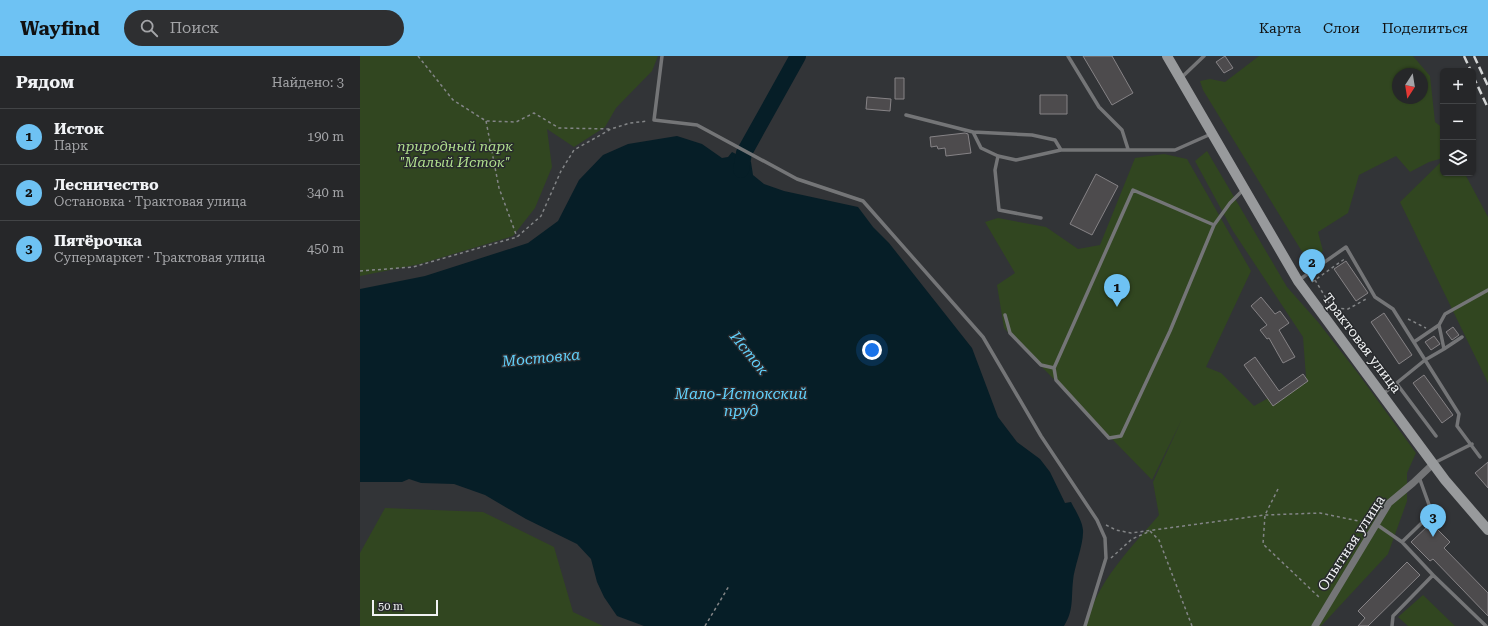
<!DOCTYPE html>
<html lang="ru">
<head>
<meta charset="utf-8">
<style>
	body { margin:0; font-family:"Roboto Serif",serif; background:#2e2f31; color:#f1f3f6 }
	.controls { position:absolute; right:12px; top:12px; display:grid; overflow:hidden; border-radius:6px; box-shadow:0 1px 3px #0004 }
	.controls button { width:36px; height:36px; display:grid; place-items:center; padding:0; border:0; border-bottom:1px solid #424446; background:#262729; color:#f1f3f6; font:20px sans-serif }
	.compass { position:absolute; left:1032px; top:12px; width:36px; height:36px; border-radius:50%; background:#262729; box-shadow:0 1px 3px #0004; rotate:192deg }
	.scale { position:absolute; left:12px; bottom:10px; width:66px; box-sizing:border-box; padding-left:4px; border:2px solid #f1f3f4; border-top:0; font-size:11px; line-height:14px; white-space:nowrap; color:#f1f3f4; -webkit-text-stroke:3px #282a2d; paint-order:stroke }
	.you { position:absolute; left:512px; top:294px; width:14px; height:14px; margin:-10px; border:3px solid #fff; border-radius:50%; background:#1a73e8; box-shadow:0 0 0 6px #1a73e833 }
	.badge { display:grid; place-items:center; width:26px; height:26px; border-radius:50%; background:#6ec2f3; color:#111; font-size:13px; font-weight:700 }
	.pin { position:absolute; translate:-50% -33px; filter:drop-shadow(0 1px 2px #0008) }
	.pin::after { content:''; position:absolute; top:21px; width:14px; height:12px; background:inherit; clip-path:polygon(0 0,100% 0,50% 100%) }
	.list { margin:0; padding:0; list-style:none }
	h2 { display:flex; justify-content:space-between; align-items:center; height:52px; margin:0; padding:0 16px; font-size:17px }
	h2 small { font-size:13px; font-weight:400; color:#a4a5a8 }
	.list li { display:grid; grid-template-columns:26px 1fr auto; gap:12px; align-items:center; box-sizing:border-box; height:56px; padding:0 16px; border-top:1px solid #424446 }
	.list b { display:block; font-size:15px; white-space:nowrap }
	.list p { margin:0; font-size:13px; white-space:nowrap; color:#a4a5a8 }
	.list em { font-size:13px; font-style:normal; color:#a4a5a8 }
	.icon { flex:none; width:22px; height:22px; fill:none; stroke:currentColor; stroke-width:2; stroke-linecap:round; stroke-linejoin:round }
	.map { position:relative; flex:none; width:1128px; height:570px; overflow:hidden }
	header { display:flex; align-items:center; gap:24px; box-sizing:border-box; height:56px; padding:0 20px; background:#6ec2f3; color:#111 }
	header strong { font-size:19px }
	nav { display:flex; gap:22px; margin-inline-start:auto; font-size:14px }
	.search { width:280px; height:36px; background:#2e2f31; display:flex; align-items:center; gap:10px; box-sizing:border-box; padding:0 14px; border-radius:22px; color:#a4a5a8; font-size:15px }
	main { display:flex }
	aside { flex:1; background:#262729 }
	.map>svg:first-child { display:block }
</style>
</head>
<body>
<header>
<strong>Wayfind</strong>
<div class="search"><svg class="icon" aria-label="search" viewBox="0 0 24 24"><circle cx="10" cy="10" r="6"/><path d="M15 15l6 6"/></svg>Поиск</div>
<nav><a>Карта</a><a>Слои</a><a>Поделиться</a></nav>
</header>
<main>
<aside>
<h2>Рядом<small>Найдено: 3</small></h2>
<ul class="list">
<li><span class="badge">1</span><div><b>Исток</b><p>Парк</p></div><em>190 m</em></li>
<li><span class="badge">2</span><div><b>Лесничество</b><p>Остановка · Трактовая улица</p></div><em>340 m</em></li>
<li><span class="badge">3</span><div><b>Пятёрочка</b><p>Супермаркет · Трактовая улица</p></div><em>450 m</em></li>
</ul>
</aside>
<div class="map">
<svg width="1128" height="570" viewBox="0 0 1128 570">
	<rect width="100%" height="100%" fill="#323437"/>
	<path fill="#314620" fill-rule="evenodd" d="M 0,0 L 298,0 L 292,15 L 256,52 L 245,71 L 214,91 L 187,73 L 192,111 L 175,152 L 153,180 L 60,208 L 0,220 Z
		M 899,0 L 1053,0 L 1070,20 L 1075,66 L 1083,72 L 1083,102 L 1069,106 L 1050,116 L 1036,100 L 999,119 L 988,157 L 958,176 L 963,195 L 952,205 L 941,194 L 843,34 L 840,25 L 850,23 L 865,26 ZM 1038,18 L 1062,18 L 1062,42 L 1038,42 Z
		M 847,95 L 927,231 L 958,266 L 997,316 L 1056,397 L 1047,417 L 1047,445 L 1028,498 L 961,570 L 726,570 C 736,526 771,492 799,459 L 793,426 L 822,363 L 792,424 L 644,272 L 637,229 L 655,217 L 625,166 L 638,162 L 686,171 L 718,193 L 740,189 L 775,102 L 804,98 L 827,103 L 891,215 L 846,311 L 861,317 L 894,350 L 946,321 L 943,281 L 873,175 L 835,105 Z
		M 1083,104 L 1083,117 L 1105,118 L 1128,161 L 1128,327 L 1040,146 Z
		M 25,452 L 123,456 L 194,491 L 213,556 L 243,570 L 0,570 L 0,497 Z
		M 1063,539 L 1095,570 L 1048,570 L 1038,561 Z"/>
	<path fill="#061e27" d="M 317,80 L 342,88 L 362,102 L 368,101 L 372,96 L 380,100 L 382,96 L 387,98 L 385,102 L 391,106 L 393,119 L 404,128 L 424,135 L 498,151 L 513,171 L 529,187 L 612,292 L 638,361 L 657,386 L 680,403 L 690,416 L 705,447 L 711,446 C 715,454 722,464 723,474 C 724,488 714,511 713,525 C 711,543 714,554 704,570 L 284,570 L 257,560 L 244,541 L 237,526 L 231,503 L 217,488 L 166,463 L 125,439 L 94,428 L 61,427 L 49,423 L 42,426 L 0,426 L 0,233 L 65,220 L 168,187 L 198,165 L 219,124 L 243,99 L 268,88 Z"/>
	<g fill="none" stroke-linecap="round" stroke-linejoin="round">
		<path stroke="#061e27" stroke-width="16" d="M 381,114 L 384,97 L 438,0"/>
	</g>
	<path fill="#4d4b4d" stroke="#868386" d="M 723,0 L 752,0 L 773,37 L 752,49 Z
		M 865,0 L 873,12 L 864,17 L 856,6 Z
		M 535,22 L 544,22 L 544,43 L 535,43 Z
		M 680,39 L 707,39 L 707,58 L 680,58 Z
		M 507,41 L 531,43 L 530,55 L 506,53 Z
		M 605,77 L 608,78 L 611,97 L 586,100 L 585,92 L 578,93 L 577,90 L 571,91 L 570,81 Z
		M 736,118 L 758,130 L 732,179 L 710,168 Z
		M 986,205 L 1008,237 L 996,245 L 974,213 Z
		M 901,241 L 915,258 L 920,255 L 929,267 L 919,274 L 935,301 L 923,307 L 909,282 L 907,283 L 900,274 L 907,269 L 891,250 Z
		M 1024,257 L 1052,299 L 1039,308 L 1011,266 Z
		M 1093,271 L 1099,279 L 1092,284 L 1086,276 Z
		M 1074,280 L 1080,288 L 1071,294 L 1065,286 Z
		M 895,301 L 919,335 L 943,318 L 948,325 L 913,350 L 884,309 Z
		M 1064,319 L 1093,359 L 1082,367 L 1053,327 Z
		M 1128,406 L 1128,432 L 1115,417 Z
		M 1071,467 L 1090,486 L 1084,492 L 1128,537 L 1128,560 L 1073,503 L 1070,505 L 1051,486 Z
		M 1047,506 L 1060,519 L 1008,570 L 998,570 L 1005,562 L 998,555 Z"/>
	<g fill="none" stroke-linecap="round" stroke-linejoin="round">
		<path stroke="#838587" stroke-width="1.5" stroke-dasharray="3 3" stroke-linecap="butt" d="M 58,0 L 93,44 L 126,65 L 156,66 L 174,57 L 199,72 L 251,73
			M 126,65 L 139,132 L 157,181
			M 0,215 L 53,211 L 157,181 L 181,160 L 201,115 L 214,94 L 251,73 L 270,67 L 288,65
			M 955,224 L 972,252 L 988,253 L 1008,242
			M 952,226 L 986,202
			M 1048,263 L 1066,272
			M 918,433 L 905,459 L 903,488 L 961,543
			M 746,469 L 756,474 L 771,477 L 905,459 L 960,457 L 1008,467
			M 790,475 L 799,484 L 832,570
			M 751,502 L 772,483 L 788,476
			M 345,570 L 369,530"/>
		<path stroke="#747577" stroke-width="3.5" d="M 302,0 L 294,64 L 337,69 L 437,123 L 503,145 L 623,281 L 681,380 L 737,464 L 745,482 L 746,502 L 725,570
			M 708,0 L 739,51 L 762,74 L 768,93
			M 821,22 L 844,0
			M 546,59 L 613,76 L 621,92 L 638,100 L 656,104 L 701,94 L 815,94 L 851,78
			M 613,76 L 672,79 L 695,84 L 701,94
			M 638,100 L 635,114 L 639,154 L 681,162
			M 939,224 L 986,191 L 1015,241 L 1033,253 L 1099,358 L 1097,370 L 1120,401
			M 645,259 L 650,277 L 681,309 L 694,312 L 696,324 L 749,382 L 761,380 L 810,275 L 854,169
			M 1054,286 L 1079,269 L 1085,258 L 1128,234
			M 1084,293 L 1102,281
			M 694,312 L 773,134 L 854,169 L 870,147 L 883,134
			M 1037,328 L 1076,380
			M 1023,338 L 1065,304 L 1084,293 L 1079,269
			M 1074,407 L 1112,388
			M 1016,468 L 1042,486 L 1072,457 L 1059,421
			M 1073,519 L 1126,570
			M 1032,570 L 1033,560 L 1073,519 L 1042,486"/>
		<path stroke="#747577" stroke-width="7" d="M 955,570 L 1029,447 L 1053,427 L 1073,408"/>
		<path stroke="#989a9c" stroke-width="10" d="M 807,0 L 938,225 L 1085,424 L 1128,474"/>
		<path stroke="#d1d3d4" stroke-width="2.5" stroke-dasharray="8 4" stroke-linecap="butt" d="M 1104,0 L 1111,15
			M 1114,0 L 1128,30
			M 1113,20 L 1128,52"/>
	</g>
	<g text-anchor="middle" stroke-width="3" stroke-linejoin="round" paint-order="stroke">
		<g font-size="14" font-style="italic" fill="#b0df8e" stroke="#282a2d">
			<text x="95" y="95">природный парк<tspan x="95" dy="16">"Малый Исток"</tspan></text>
		</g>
		<g font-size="14" fill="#f1f3f4" stroke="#282a2d">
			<text transform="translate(1002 287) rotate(53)" y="5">Трактовая улица</text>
			<text transform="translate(991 487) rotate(-57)" y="5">Опытная улица</text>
		</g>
		<g font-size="15" font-style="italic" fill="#62d1fc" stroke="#282a2d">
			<text transform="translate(389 297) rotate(51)" y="5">Исток</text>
			<text transform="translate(181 302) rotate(-5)" y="5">Мостовка</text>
			<text x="381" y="343">Мало-Истокский<tspan x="381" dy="17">пруд</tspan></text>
		</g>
	</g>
</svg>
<div class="controls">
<button>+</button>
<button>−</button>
<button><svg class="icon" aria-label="layers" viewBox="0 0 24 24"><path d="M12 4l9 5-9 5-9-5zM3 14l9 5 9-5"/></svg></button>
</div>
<svg class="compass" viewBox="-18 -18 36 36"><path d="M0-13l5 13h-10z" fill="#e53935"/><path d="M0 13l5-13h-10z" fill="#a4a5a8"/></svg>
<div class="scale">50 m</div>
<div class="you"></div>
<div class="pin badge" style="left:757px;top:251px">1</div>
<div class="pin badge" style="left:952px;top:226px">2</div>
<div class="pin badge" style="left:1073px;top:481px">3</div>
</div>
</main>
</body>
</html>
